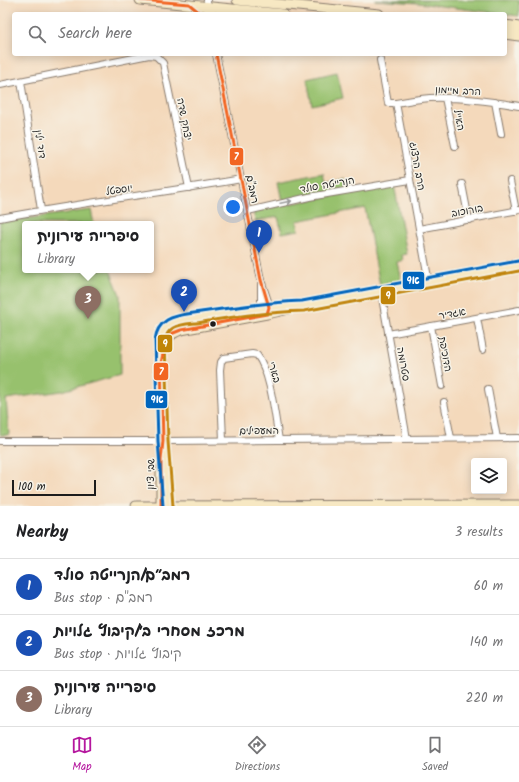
<!DOCTYPE html>
<html lang="en">
<head>
<meta charset="utf-8">
<style>
	body { margin:0; font-family:Kalam,"Playpen Sans Hebrew",sans-serif; background:#f6f6f6; color:#202124 }
	.controls { position:absolute; right:12px; bottom:12px; display:grid; overflow:hidden; border-radius:4px; box-shadow:0 2px 10px #0003 }
	.controls button { width:36px; height:36px; display:grid; place-items:center; padding:0; border:0; border-bottom:1px solid #e0e0e0; background:#fff; color:#202124; font:20px sans-serif }
	.scale { position:absolute; left:12px; bottom:10px; width:84px; box-sizing:border-box; padding-left:4px; border:2px solid #1c1c1c; border-top:0; font-size:11px; line-height:14px; white-space:nowrap; color:#1c1c1c; -webkit-text-stroke:3px #f7f3e8; paint-order:stroke }
	.you { position:absolute; left:233px; top:207px; width:14px; height:14px; margin:-10px; border:3px solid #fff; border-radius:50%; background:#1a73e8; box-shadow:0 0 0 6px #1a73e833 }
	.badge { display:grid; place-items:center; width:26px; height:26px; border-radius:50%; background:#b5179e; color:#fff; font-size:13px; font-weight:700 }
	.pin { position:absolute; translate:-50% -33px; filter:drop-shadow(0 1px 2px #0008) }
	.pin::after { content:''; position:absolute; top:21px; width:14px; height:12px; background:inherit; clip-path:polygon(0 0,100% 0,50% 100%) }
	.popup { position:absolute; left:22px; top:221px; width:132px; height:52px; box-sizing:border-box; display:grid; place-content:center; border-radius:4px; background:#fff; filter:drop-shadow(0 1px 3px #0005); font-size:13px; white-space:nowrap; color:#757577 }
	.popup b { font-size:15px; color:#202124 }
	.popup::after { content:''; position:absolute; left:50%; top:100%; margin-left:-8px; border:8px solid transparent; border-top-color:#fff }
	.list { margin:0; padding:0; list-style:none }
	h2 { display:flex; justify-content:space-between; align-items:center; height:52px; margin:0; padding:0 16px; font-size:17px }
	h2 small { font-size:13px; font-weight:400; color:#757577 }
	.list li { display:grid; grid-template-columns:26px 1fr auto; gap:12px; align-items:center; box-sizing:border-box; height:56px; padding:0 16px; border-top:1px solid #e0e0e0 }
	.list b { display:block; font-size:15px; white-space:nowrap }
	.list p { margin:0; font-size:13px; white-space:nowrap; color:#757577 }
	.list em { font-size:13px; font-style:normal; color:#757577 }
	.icon { flex:none; width:22px; height:22px; fill:none; stroke:currentColor; stroke-width:2; stroke-linecap:round; stroke-linejoin:round }
	.map { position:relative; flex:none; width:519px; height:506px; overflow:hidden }
	.search { position:absolute; background:#fff; box-shadow:0 2px 10px #0003; left:12px; right:12px; top:12px; height:44px; display:flex; align-items:center; gap:10px; box-sizing:border-box; padding:0 14px; border-radius:4px; color:#757577; font-size:15px }
	.sheet { height:220px; background:#fff }
	nav { display:flex; justify-content:space-around; align-items:center; box-sizing:border-box; height:56px; border-top:1px solid #e0e0e0; background:#fff; font-size:11px; color:#757577 }
	nav a { display:grid; justify-items:center; gap:2px }
	nav .on { color:#b5179e }
	.map>svg:first-child { display:block }
</style>
</head>
<body>
<div class="map">
<svg width="519" height="506" viewBox="0 0 519 506">
	<rect width="100%" height="100%" fill="#f7f3e8"/>
	<filter id="ink" filterUnits="userSpaceOnUse"><feTurbulence type="fractalNoise" baseFrequency=".025" numOctaves="2"/><feDisplacementMap in="SourceGraphic" scale="8" xChannelSelector="R" yChannelSelector="G"/><feConvolveMatrix kernelMatrix="1 2 1 2 8 2 1 2 1" color-interpolation-filters="sRGB"/></filter>
	<filter id="wash" filterUnits="userSpaceOnUse"><feTurbulence type="fractalNoise" baseFrequency=".012" numOctaves="4" result="noise"/><feDisplacementMap in="SourceGraphic" scale="16" xChannelSelector="R" yChannelSelector="G"/><feGaussianBlur stdDeviation="0.9" result="paint"/><feColorMatrix in="noise" values="0 0 0 0 0 0 0 0 0 0 0 0 0 0 0 0 0 1.4 0 .05"/><feComposite in="paint" operator="in"/></filter>
	<g filter="url(#wash)">
		<rect width="100%" height="100%" fill="#f4d9bb"/>
		<path fill="#97c16d" stroke="#5a6e44" d="M 375,0 L 519,0 L 519,16 L 418,3 Z
			M 337,72 L 343,98 L 312,105 L 307,79 Z
			M 324,173 L 326,183 L 345,179 L 347,188 L 282,201 L 278,182 Z
			M 394,184 L 407,254 L 402,255 L 403,260 L 397,262 L 401,281 L 380,285 L 365,208 L 297,221 L 299,230 L 282,233 L 278,217 L 255,221 L 253,211 Z
			M 91,210 L 94,224 L 25,224 L 25,270 L 110,270 L 120,295 L 120,375 L 62,391 L 6,399 L 9,435 L 0,435 L 0,222 Z"/>
	</g>
	<g filter="url(#ink)">
		<g fill="none" stroke-linecap="round" stroke-linejoin="round">
			<g stroke="#887a6c" stroke-width="8">
				<path id="street" d="M 207,0 L 208,14
					M 216,54 L 261,280 L 268,301 L 268,311
					M 380,60 L 388,103 L 396,103 L 429,283
					M 21,81 L 41,210
					M 0,85 L 149,55 L 156,56 L 163,63 L 189,188
					M 445,98 L 455,146
					M 495,102 L 501,134
					M 396,103 C 407,101 419,99 430,98 C 459,97 490,101 519,106
					M 510,181 L 516,211
					M 462,184 L 469,220
					M 248,211 L 309,197 L 410,180
					M 0,218 C 80,203 161,193 241,179
					M 419,229 L 519,210
					M 261,284 L 261,302 L 264,310
					M 381,292 L 407,439
					M 477,318 L 483,350
					M 431,326 L 442,386
					M 388,334 L 519,310
					M 488,389 L 497,438
					M 444,402 L 451,438
					M 223,440 L 220,370 L 221,362 L 224,358 L 252,354 L 257,355 C 271,373 275,417 279,440
					M 0,441 L 163,441 L 519,438"/>
			</g>
			<g stroke="#887a6c" stroke-width="11">
				<path id="secondary" d="M 140,0 L 283,14
					M 237,0 L 379,14
					M 505,25 L 519,27
					M 505,34 L 519,36
					M 161,363 C 164,347 163,336 181,330 L 267,314 L 303,306 L 519,266
					M 161,469 L 161,506
					M 136,506 L 519,505
					M 168,506 C 167,484 165,463 163,442 C 159,408 161,374 160,340 C 161,328 169,324 180,321 L 255,308 L 288,306"/>
			</g>
			<use href="#street" stroke="#fff" stroke-width="6"/>
			<use href="#secondary" stroke="#f7e8c3" stroke-width="9"/>
			<g stroke="#f7f3e8" stroke-width="6">
				<path id="bus-1" d="M 140,0 L 189,4 L 201,14
					M 161,506 L 161,460 L 163,441 L 161,363 L 166,340 L 171,334 L 181,330 L 267,314 L 269,307 L 261,280 L 216,54"/>
			</g>
			<g stroke="#f7f3e8" stroke-width="6">
				<path id="bus-2" d="M 173,506 L 168,441 L 165,340 C 166,335 168,331 173,328 C 182,323 193,324 203,322 C 237,316 270,312 304,311 L 519,271"/>
			</g>
			<g stroke="#f7f3e8" stroke-width="6">
				<path id="bus-3" d="M 163,506 L 158,441 L 155,340 C 156,331 159,325 167,320 C 177,314 190,314 201,312 C 235,307 268,302 302,301 L 518,261"/>
			</g>
			<use href="#bus-1" stroke="#f26522" stroke-width="3"/>
			<use href="#bus-2" stroke="#c08407" stroke-width="3"/>
			<use href="#bus-3" stroke="#0065bd" stroke-width="3"/>
		</g>
		<defs><path id="oneway-shaft" d="M-6 0H5M1.5-3L5.5 0L1.5 3" fill="none" stroke-width="1.6" stroke-linecap="round" stroke-linejoin="round"/></defs>
		<use stroke="#999" href="#oneway-shaft" transform="translate(286 202) rotate(-12)"/>
	</g>
	<circle fill="#1c1c1c" stroke="#f7f3e8" stroke-width="1.5" cx="213" cy="324" r="3.5"/>
	<g text-anchor="middle" stroke-width="3" stroke-linejoin="round" paint-order="stroke">
		<g font-size="10" fill="#1c1c1c" stroke="#f7f3e8">
			<text transform="translate(458 90) rotate(3)" y="4">הרב מיימון</text>
			<text transform="translate(185 119) rotate(79)" y="4">יצחק שדה</text>
			<text transform="translate(460 120) rotate(79)" y="4">האייל</text>
			<text transform="translate(41 144) rotate(81)" y="4">דוד ילין</text>
			<text transform="translate(418 166) rotate(80)" y="4">הרב הרצוג</text>
			<text transform="translate(327 184) rotate(-10)" y="4">הנרייטה סולד</text>
			<text transform="translate(119 189) rotate(-9)" y="4">יוספטל</text>
			<text transform="translate(253 189) rotate(79)" y="4">רמב"ם</text>
			<text transform="translate(467 210) rotate(-11)" y="4">בורוכוב</text>
			<text transform="translate(452 313) rotate(-10)" y="4">אגדיר</text>
			<text transform="translate(446 354) rotate(80)" y="4">הדוכיפת</text>
			<text transform="translate(404 364) rotate(80)" y="4">סטרומה</text>
			<text transform="translate(275 372) rotate(73)" y="4">בארי</text>
			<text transform="translate(259 430) rotate(-1)" y="4">המעפילים</text>
			<text transform="translate(150 474) rotate(-89)" y="4">שבי ציון</text>
		</g>
	</g>
	<g stroke="#f7f3e8" stroke-width="1.5">
		<rect x="229" y="147" width="15" height="19" rx="4" fill="#f26522"/>
		<rect x="402" y="271" width="23" height="19" rx="4" fill="#0065bd"/>
		<rect x="380" y="286" width="16" height="19" rx="4" fill="#c08407"/>
		<rect x="157" y="334" width="16" height="19" rx="4" fill="#c08407"/>
		<rect x="153" y="362" width="16" height="19" rx="4" fill="#f26522"/>
		<rect x="145" y="390" width="23" height="19" rx="4" fill="#0065bd"/>
	</g>
	<g font-size="11" text-anchor="middle" font-weight="bold" fill="#fff">
		<text x="236" y="160">7</text>
		<text x="413" y="284">9א</text>
		<text x="388" y="299">9</text>
		<text x="165" y="347">9</text>
		<text x="161" y="375">7</text>
		<text x="157" y="403">9א</text>
	</g>
</svg>
<div class="controls">
<button><svg class="icon" aria-label="layers" viewBox="0 0 24 24"><path d="M12 4l9 5-9 5-9-5zM3 14l9 5 9-5"/></svg></button>
</div>
<div class="scale">100 m</div>
<div class="you"></div>
<div class="pin badge" style="left:259px;top:253px;background:#1a4fb4">1</div>
<div class="pin badge" style="left:184px;top:312px;background:#1a4fb4">2</div>
<div class="pin badge" style="left:88px;top:319px;background:#8d6e63">3</div>
<div class="popup"><b>סיפרייה עירונית</b>Library</div>
<div class="search"><svg class="icon" aria-label="search" viewBox="0 0 24 24"><circle cx="10" cy="10" r="6"/><path d="M15 15l6 6"/></svg>Search here</div>
</div>
<section class="sheet">
<h2>Nearby<small>3 results</small></h2>
<ul class="list">
<li><span class="badge" style="background:#1a4fb4">1</span><div><b>רמב״ם/הנרייטה סולד</b><p>Bus stop · רמב&quot;ם</p></div><em>60 m</em></li>
<li><span class="badge" style="background:#1a4fb4">2</span><div><b>מרכז מסחרי ב׳/קיבוץ גלויות</b><p>Bus stop · קיבוץ גלויות</p></div><em>140 m</em></li>
<li><span class="badge" style="background:#8d6e63">3</span><div><b>סיפרייה עירונית</b><p>Library</p></div><em>220 m</em></li>
</ul>
</section>
<nav>
<a class="on"><svg class="icon" aria-label="map" viewBox="0 0 24 24"><path d="M3 6l6-2 6 2 6-2v14l-6 2-6-2-6 2zM9 4v14M15 6v14"/></svg>Map</a>
<a><svg class="icon" aria-label="directions" viewBox="0 0 24 24"><path d="M12 3l9 9-9 9-9-9zM9 14v-3h6M13 9l2 2-2 2"/></svg>Directions</a>
<a><svg class="icon" aria-label="saved" viewBox="0 0 24 24"><path d="M7 4h10v16l-5-4-5 4z"/></svg>Saved</a>
</nav>
</body>
</html>
